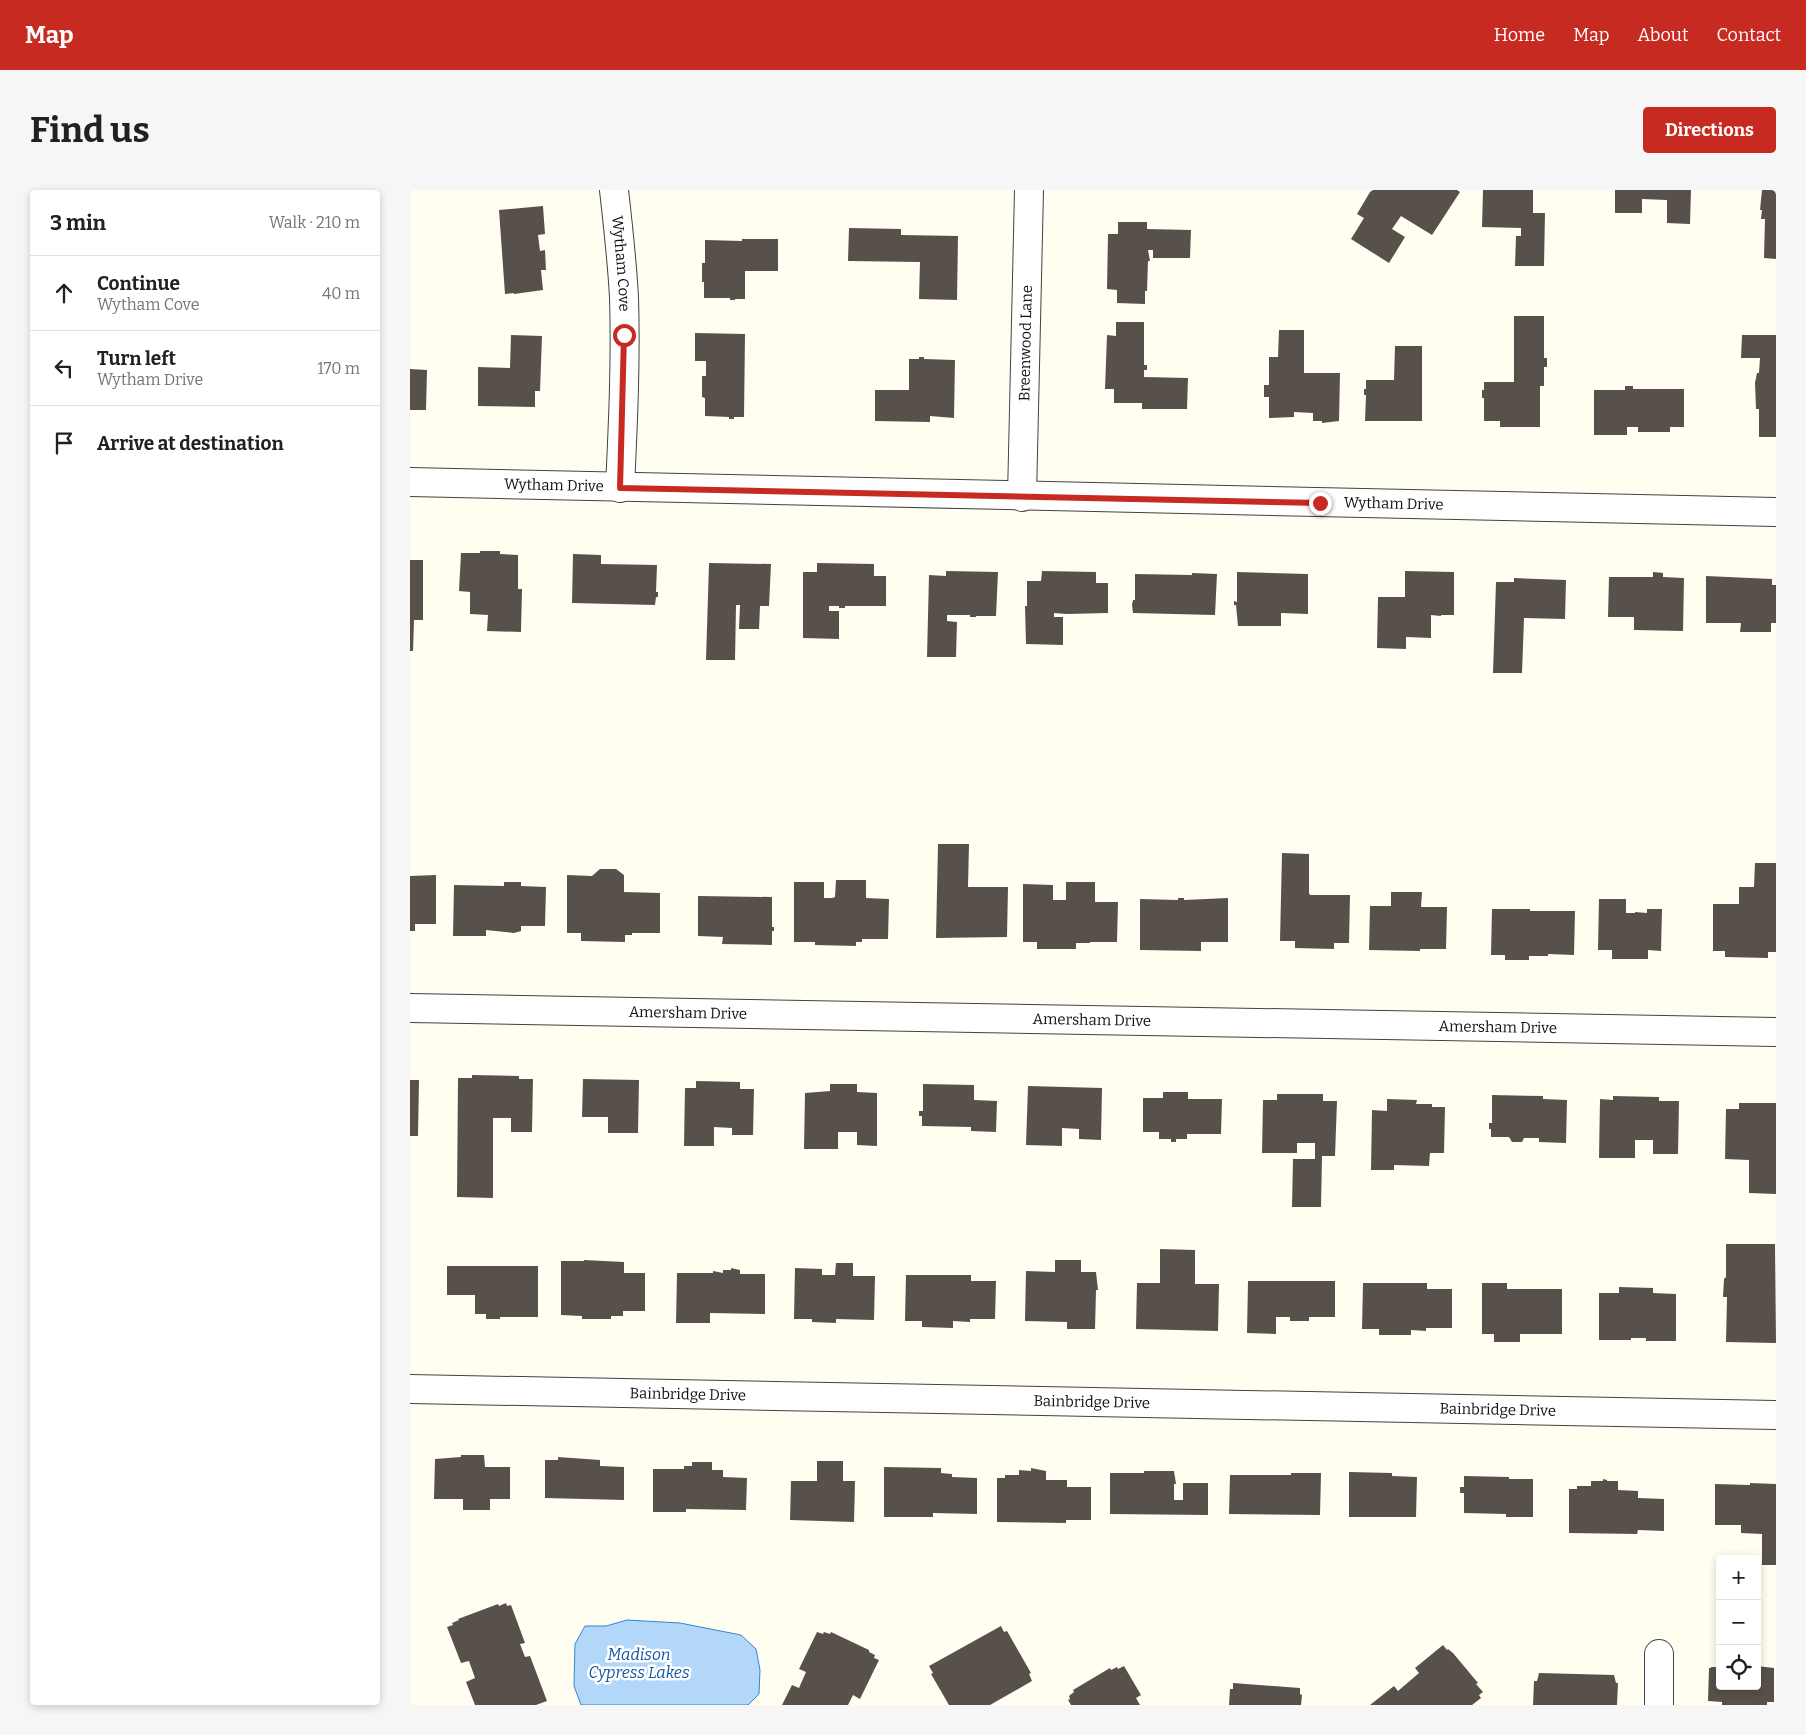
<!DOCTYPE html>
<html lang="en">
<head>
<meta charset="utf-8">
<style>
	body { margin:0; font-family:Bitter,serif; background:#f6f6f6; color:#202124 }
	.controls { position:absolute; right:15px; bottom:15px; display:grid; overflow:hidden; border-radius:5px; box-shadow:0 2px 8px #0003 }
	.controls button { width:45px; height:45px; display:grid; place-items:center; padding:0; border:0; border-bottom:1px solid #e0e0e0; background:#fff; color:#202124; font:25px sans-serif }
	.stop { position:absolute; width:15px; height:15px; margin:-11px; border:4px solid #c62a20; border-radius:50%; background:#fff }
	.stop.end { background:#c62a20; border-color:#fff; box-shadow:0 1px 5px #0008 }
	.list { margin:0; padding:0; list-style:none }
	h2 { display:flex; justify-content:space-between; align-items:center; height:65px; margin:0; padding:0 20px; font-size:21px }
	h2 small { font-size:16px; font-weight:400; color:#757577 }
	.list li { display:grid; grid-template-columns:32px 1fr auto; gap:15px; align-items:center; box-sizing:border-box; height:75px; padding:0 20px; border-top:1px solid #e0e0e0 }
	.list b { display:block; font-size:19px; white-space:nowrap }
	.list p { margin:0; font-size:16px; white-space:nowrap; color:#757577 }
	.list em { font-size:16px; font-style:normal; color:#757577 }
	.icon { flex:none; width:28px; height:28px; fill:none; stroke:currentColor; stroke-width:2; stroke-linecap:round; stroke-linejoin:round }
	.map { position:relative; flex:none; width:1366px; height:1515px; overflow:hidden; border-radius:5px }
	header { display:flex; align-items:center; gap:30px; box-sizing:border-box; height:70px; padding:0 25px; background:#c62a20; color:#fff }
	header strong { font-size:24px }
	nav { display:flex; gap:28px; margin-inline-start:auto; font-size:18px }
	.intro { display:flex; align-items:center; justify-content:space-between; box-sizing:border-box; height:120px; padding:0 30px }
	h1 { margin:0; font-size:35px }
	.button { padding:12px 22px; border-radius:5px; background:#c62a20; color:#fff; font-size:18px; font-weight:700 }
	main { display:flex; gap:30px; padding:0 30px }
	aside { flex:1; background:#fff; border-radius:5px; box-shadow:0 2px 8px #0003 }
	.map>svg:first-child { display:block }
</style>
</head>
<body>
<header>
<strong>Map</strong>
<nav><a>Home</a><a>Map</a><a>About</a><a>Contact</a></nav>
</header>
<div class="intro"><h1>Find us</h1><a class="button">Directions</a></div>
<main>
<aside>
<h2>3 min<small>Walk · 210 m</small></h2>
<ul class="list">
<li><svg class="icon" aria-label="ahead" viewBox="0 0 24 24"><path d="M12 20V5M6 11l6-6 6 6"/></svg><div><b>Continue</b><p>Wytham Cove</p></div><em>40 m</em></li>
<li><svg class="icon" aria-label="left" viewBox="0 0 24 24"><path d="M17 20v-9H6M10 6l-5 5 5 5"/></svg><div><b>Turn left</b><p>Wytham Drive</p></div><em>170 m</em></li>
<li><svg class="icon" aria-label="arrive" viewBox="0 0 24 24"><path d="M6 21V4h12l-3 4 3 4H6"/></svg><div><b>Arrive at destination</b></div></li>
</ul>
</aside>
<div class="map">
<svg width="1366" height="1515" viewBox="0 0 1366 1515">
	<rect width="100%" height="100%" fill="#fffef1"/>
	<path fill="#b3d7f9" stroke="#3784d3" d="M 217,1430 L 270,1433 L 331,1445 L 346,1459 L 350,1480 L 349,1504 L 338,1515 L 171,1515 L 164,1496 L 165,1454 L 175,1436 L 196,1436 Z"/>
	<path fill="#58514b" d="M 963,0 L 1047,0 L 1050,2 L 1022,45 L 991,26 L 982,39 L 995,47 L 979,73 L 941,49 L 954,28 L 947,24 L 960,2 Z
		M 1073,0 L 1123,0 L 1123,23 L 1135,23 L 1134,76 L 1105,76 L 1106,46 L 1111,46 L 1111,38 L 1072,37 Z
		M 1205,0 L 1281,0 L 1280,34 L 1257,33 L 1257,10 L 1232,9 L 1232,23 L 1205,23 Z
		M 1352,0 L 1366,0 L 1366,69 L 1354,68 L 1355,29 L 1351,29 L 1352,20 L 1350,20 Z
		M 133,16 L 135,44 L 128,45 L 130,61 L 135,60 L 136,80 L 131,80 L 133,100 L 104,104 L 103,103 L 95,104 L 89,20 Z
		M 708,32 L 737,32 L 737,39 L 781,40 L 780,68 L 743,68 L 743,60 L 738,60 L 740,71 L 738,71 L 737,101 L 735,101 L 735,114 L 707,113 L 707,100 L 697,99 L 698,44 L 708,44 Z
		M 439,38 L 491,39 L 491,45 L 548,46 L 547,110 L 509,109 L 510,72 L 438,71 Z
		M 332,49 L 368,49 L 368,81 L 335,81 L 335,109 L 325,109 L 325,110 L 320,110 L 320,108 L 294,108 L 294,92 L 292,92 L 292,73 L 295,73 L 295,50 L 332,51 Z
		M 1104,126 L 1134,126 L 1134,168 L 1137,168 L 1137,177 L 1134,177 L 1134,196 L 1130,196 L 1130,237 L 1090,237 L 1090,231 L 1074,231 L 1074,208 L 1072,208 L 1072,200 L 1074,200 L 1074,192 L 1104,192 Z
		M 706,132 L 734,132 L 734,175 L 737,175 L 737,180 L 734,180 L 734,187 L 778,188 L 777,219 L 732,219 L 732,213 L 704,213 L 704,199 L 695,199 L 697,145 L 706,146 Z
		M 869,140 L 894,140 L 894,183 L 930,183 L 929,231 L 912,233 L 912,231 L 903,231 L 903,223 L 884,222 L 884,227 L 859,228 L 859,207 L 854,207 L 854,195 L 859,195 L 859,167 L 868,167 Z
		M 285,143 L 335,144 L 334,227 L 324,227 L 324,229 L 319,229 L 319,227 L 295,226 L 295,208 L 292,207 L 292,186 L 296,186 L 296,171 L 285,171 Z
		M 101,145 L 132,146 L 130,201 L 125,201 L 125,217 L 68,216 L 68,177 L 100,178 Z
		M 1332,145 L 1366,145 L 1366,247 L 1349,247 L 1349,219 L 1346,219 L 1345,193 L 1347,183 L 1349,183 L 1350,168 L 1331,168 Z
		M 985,156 L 1012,156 L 1012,231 L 955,231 L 956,205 L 954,205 L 954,199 L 956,199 L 956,190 L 984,190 Z
		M 509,167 L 514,167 L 514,169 L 545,170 L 544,228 L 520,226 L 520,232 L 465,231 L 465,200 L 499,200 L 499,169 L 509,169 Z
		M 0,179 L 17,180 L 16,220 L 0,220 Z
		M 1215,196 L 1223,196 L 1223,199 L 1274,199 L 1274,237 L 1260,237 L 1260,242 L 1228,242 L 1228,237 L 1217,237 L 1217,245 L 1184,245 L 1184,200 L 1215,200 Z
		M 70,361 L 90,361 L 90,364 L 108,365 L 108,399 L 112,399 L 111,442 L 77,441 L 78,425 L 60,424 L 60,402 L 49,401 L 51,363 L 70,363 Z
		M 163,364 L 191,365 L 191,374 L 247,375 L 246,402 L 248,402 L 248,407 L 246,407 L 245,415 L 162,413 Z
		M 0,370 L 13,370 L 13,430 L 4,430 L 3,461 L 0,461 Z
		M 299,373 L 361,374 L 359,416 L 350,416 L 349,439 L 329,439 L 330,415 L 326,415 L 325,470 L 296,470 Z
		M 407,373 L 464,374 L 464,386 L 476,386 L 476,416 L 435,416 L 435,418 L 429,418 L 429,416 L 419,416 L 419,421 L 429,421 L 429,449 L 393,448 L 393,382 L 407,382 Z
		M 536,381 L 588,382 L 586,426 L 566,426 L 566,427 L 560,427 L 560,425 L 537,425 L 537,431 L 547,432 L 546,467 L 517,467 L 519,385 L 536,386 Z
		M 632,381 L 686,382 L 686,393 L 698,393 L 698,423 L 656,424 L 644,423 L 644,427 L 653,427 L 653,455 L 616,454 L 615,416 L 617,416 L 617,391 L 631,391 Z
		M 995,381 L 1044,382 L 1044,425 L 1031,425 L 1031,426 L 1021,425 L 1021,448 L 996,447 L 996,459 L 967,458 L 968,407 L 995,407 Z
		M 827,382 L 898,384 L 898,424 L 871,423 L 871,436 L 828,436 L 826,415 L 824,415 L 824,411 L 827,412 Z
		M 1243,382 L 1253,383 L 1253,387 L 1274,388 L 1273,441 L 1224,440 L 1224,427 L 1198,427 L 1199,387 L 1243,387 Z
		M 782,383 L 807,384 L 805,425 L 723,423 L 722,415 L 723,410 L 725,410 L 725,384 L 782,385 Z
		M 1296,386 L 1362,389 L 1362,395 L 1366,395 L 1366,433 L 1361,433 L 1361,442 L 1330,442 L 1331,433 L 1296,433 Z
		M 1104,388 L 1156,390 L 1155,429 L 1114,428 L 1112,483 L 1083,483 L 1086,392 L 1104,392 Z
		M 528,654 L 559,654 L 558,697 L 598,697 L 597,747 L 526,748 Z
		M 872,663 L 899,664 L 899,703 L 900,705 L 940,705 L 939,753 L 924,753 L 924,759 L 885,758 L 885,751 L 870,751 Z
		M 1345,673 L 1366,673 L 1366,762 L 1358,762 L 1358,768 L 1315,767 L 1315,761 L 1303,761 L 1303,714 L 1329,714 L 1329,697 L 1344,697 Z
		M 190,679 L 206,679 L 214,685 L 214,702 L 250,703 L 250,743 L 222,743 L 222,745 L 215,745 L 215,752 L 171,751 L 171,743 L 157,743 L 157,685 L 182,686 Z
		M 26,685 L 26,734 L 5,734 L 5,741 L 0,741 L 0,686 Z
		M 426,690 L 456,690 L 456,708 L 479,709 L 478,749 L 452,749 L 452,752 L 446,752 L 446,756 L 405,755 L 405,752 L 384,752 L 384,692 L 414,692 L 414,708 L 422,708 L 425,707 Z
		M 94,692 L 111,692 L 111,696 L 136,697 L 135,736 L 111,736 L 111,741 L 104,743 L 76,740 L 76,746 L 43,746 L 44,695 L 94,696 Z
		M 656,692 L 685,692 L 685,712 L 708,712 L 707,752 L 680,752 L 680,753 L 666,753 L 666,759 L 627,759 L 627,752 L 613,752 L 613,694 L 643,695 L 643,710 L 656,710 Z
		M 981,702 L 1012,702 L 1011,717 L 1037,717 L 1036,759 L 1010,759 L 1010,761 L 959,760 L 960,716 L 981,716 Z
		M 288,706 L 362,707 L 362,737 L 364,737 L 364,741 L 362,741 L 362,755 L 312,754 L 313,747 L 288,746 Z
		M 768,708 L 774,708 L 774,710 L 818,708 L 818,752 L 791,752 L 791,761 L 730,760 L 730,709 L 768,710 Z
		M 1189,709 L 1216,709 L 1216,723 L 1225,723 L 1225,722 L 1237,723 L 1237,719 L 1252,719 L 1251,761 L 1238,760 L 1238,769 L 1202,769 L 1202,760 L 1188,760 Z
		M 1082,719 L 1120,719 L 1120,721 L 1165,721 L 1164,765 L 1138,764 L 1138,766 L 1119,766 L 1119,770 L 1095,770 L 1095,765 L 1081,765 Z
		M 62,885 L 109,886 L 109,889 L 123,889 L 122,942 L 101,942 L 101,928 L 83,928 L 83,1008 L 47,1007 L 48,888 L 62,888 Z
		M 173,889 L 229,890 L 228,943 L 198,943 L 198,927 L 172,927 Z
		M 0,890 L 9,890 L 8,946 L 0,946 Z
		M 286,891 L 330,892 L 330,899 L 344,899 L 343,945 L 322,945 L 322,938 L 304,937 L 304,956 L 274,956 L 275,898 L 286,898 Z
		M 420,894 L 447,894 L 447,902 L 467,903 L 467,956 L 447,955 L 447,942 L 428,942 L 428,959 L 394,959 L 395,903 L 420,901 Z
		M 513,894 L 564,895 L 564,910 L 587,911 L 586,942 L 561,941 L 561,937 L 512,936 L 512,926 L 509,926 L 509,921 L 513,921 Z
		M 618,896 L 692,898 L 691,950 L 669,949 L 669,939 L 652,938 L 652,956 L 616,955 Z
		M 753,902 L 778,902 L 778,909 L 812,909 L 811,944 L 777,944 L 777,949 L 766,949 L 766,952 L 761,952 L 761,949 L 749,949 L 749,942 L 733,942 L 733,908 L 753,908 Z
		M 867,904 L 913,904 L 913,911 L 927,911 L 925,966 L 912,966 L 911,1017 L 882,1017 L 883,969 L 905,969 L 905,953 L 887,953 L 887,963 L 852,963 L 853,910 L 867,910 Z
		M 1082,905 L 1133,906 L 1133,909 L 1157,910 L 1156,953 L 1129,952 L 1129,948 L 1114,948 L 1112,952 L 1102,952 L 1099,947 L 1081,947 L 1081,939 L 1079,939 L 1079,933 L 1082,933 Z
		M 1203,906 L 1249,907 L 1249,911 L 1269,911 L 1268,964 L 1243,964 L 1243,950 L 1225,950 L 1225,968 L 1189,968 L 1190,909 L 1203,910 Z
		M 977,909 L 1007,910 L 1006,914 L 1022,914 L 1022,917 L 1035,917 L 1034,963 L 1020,963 L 1019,976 L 984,975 L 984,980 L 961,980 L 962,920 L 977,921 Z
		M 1329,913 L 1366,913 L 1366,1004 L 1339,1003 L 1339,970 L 1315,969 L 1316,919 L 1329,919 Z
		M 1316,1054 L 1365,1054 L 1366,1153 L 1316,1152 L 1317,1107 L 1313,1107 L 1314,1089 L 1316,1087 Z
		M 750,1059 L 785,1060 L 785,1094 L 809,1094 L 808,1141 L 726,1139 L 727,1093 L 750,1093 Z
		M 174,1070 L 214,1072 L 214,1083 L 235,1083 L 235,1121 L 213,1121 L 213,1126 L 201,1126 L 201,1129 L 172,1129 L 172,1126 L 151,1125 L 151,1071 L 174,1071 Z
		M 645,1070 L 671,1070 L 671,1082 L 686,1082 L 688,1100 L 686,1100 L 685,1139 L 657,1139 L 657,1132 L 615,1131 L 616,1081 L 645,1082 Z
		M 426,1073 L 443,1073 L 443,1086 L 465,1086 L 464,1130 L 426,1129 L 426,1133 L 402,1132 L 402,1129 L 384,1129 L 385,1078 L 412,1079 L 412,1085 L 425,1085 Z
		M 37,1076 L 128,1076 L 128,1127 L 90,1127 L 90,1129 L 76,1129 L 76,1124 L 65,1124 L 65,1105 L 37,1105 Z
		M 321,1078 L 330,1080 L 330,1084 L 355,1084 L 355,1124 L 300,1123 L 300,1133 L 266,1133 L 267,1083 L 303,1083 L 303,1081 L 313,1083 L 313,1080 L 321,1080 Z
		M 496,1085 L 561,1085 L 561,1091 L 586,1091 L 585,1129 L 560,1129 L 560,1132 L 543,1131 L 543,1138 L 512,1137 L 512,1131 L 495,1131 Z
		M 838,1091 L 925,1091 L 925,1127 L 899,1127 L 899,1131 L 880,1131 L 880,1127 L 866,1127 L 866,1144 L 837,1143 Z
		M 953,1093 L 1017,1093 L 1017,1099 L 1042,1099 L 1042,1138 L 1016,1138 L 1016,1141 L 1001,1140 L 1001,1145 L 969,1145 L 969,1139 L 952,1139 Z
		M 1072,1093 L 1097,1093 L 1097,1099 L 1152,1099 L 1152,1144 L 1110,1144 L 1110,1152 L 1084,1152 L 1084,1144 L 1072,1144 Z
		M 1209,1097 L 1243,1098 L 1243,1103 L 1266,1104 L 1266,1151 L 1236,1151 L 1236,1148 L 1221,1148 L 1221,1150 L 1189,1150 L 1189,1103 L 1209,1103 Z
		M 51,1265 L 74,1265 L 75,1277 L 100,1277 L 100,1309 L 80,1309 L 80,1320 L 53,1320 L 53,1309 L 24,1309 L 25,1269 L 51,1267 Z
		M 148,1267 L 190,1270 L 190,1276 L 214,1277 L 214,1310 L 135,1308 L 135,1270 L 148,1270 Z
		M 407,1271 L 433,1271 L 433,1291 L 445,1291 L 444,1332 L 380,1330 L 381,1291 L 407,1291 Z
		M 282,1272 L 302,1272 L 302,1280 L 313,1280 L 313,1287 L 337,1288 L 336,1320 L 276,1319 L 276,1322 L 243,1322 L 243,1279 L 274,1279 L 274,1276 L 282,1276 Z
		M 474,1277 L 531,1278 L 531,1283 L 542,1284 L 542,1287 L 567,1288 L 567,1324 L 523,1323 L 523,1327 L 474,1327 Z
		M 621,1278 L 636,1281 L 636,1290 L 657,1290 L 657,1297 L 681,1297 L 681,1330 L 656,1330 L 656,1333 L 587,1332 L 587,1288 L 595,1288 L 595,1285 L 609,1285 L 609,1280 L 621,1281 Z
		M 734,1281 L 764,1281 L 766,1294 L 764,1294 L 764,1310 L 773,1310 L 773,1293 L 798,1293 L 798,1325 L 700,1324 L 700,1283 L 734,1283 Z
		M 939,1282 L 982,1283 L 982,1286 L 1007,1287 L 1006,1327 L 939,1327 Z
		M 881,1283 L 911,1283 L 910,1325 L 819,1324 L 820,1285 L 881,1285 Z
		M 1054,1286 L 1099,1287 L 1099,1289 L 1123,1289 L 1123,1327 L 1096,1327 L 1096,1324 L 1054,1323 L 1054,1303 L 1050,1303 L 1050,1297 L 1054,1297 Z
		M 1193,1289 L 1197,1290 L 1197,1291 L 1208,1291 L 1208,1300 L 1228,1301 L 1228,1308 L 1254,1309 L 1254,1341 L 1228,1340 L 1227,1344 L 1159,1343 L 1159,1299 L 1167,1299 L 1167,1296 L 1181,1296 L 1181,1291 L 1193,1291 Z
		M 1340,1293 L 1366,1294 L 1366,1375 L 1352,1375 L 1352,1344 L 1331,1343 L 1331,1335 L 1305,1335 L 1305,1294 L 1340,1295 Z
		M 96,1413 L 97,1416 L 101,1415 L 115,1453 L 110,1454 L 115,1467 L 120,1466 L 137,1511 L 126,1515 L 65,1515 L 56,1492 L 65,1488 L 59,1471 L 51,1473 L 37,1437 L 43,1435 L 42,1433 L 49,1430 L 48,1429 L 88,1414 L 89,1416 Z
		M 591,1436 L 594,1442 L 597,1441 L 621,1483 L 619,1484 L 622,1491 L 580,1515 L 539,1515 L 521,1484 L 523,1483 L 519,1476 Z
		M 407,1442 L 413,1444 L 414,1442 L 420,1444 L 421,1442 L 459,1460 L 459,1462 L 465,1465 L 464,1468 L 469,1470 L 450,1509 L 443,1505 L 438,1515 L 372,1515 L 382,1495 L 389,1498 L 396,1482 L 389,1479 Z
		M 1033,1455 L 1037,1460 L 1038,1459 L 1043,1463 L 1068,1493 L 1066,1494 L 1073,1502 L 1069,1505 L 1071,1508 L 1062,1515 L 960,1515 L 984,1496 L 988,1501 L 1009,1483 L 1005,1478 Z
		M 714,1476 L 731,1505 L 726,1508 L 730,1515 L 661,1515 L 658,1510 L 660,1509 L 659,1506 L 664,1502 L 663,1500 L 700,1478 L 701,1480 L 707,1477 L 708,1479 Z
		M 1347,1476 L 1364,1478 L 1364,1512 L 1357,1512 L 1357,1515 L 1312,1515 L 1312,1512 L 1298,1511 L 1299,1478 L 1301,1478 L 1301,1477 L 1310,1477 L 1310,1496 L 1347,1496 Z
		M 1129,1483 L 1204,1485 L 1206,1493 L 1208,1493 L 1207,1515 L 1123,1515 L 1124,1491 L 1127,1491 Z
		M 823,1493 L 890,1498 L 890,1504 L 892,1505 L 891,1515 L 819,1515 L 820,1499 L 823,1499 Z"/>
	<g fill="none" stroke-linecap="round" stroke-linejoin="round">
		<g stroke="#424242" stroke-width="30">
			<g id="minor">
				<path id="s1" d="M 204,0 C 208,35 212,71 214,107 C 216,170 213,234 210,298"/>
				<path id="s2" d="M 0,292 L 1366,322"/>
				<path id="s3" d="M 612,307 L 619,0"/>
				<path id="s4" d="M 0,818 L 1366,842"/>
				<path id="s5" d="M 0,1199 L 1366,1225"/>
				<path d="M 1249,1464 L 1249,1515"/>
			</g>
		</g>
		<use href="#minor" stroke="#fff" stroke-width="28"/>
	</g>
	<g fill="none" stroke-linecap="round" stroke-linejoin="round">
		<path stroke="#c62a20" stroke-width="6" d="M 214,145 L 210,298 L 910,313"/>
	</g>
	<g text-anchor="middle" stroke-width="5" stroke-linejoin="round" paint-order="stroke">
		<g font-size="15" fill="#0f0f0f" stroke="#fff">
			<text dy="5" stroke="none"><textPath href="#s1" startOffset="74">Wytham Cove</textPath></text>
			<text dy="5" stroke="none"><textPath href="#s3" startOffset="154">Breenwood Lane</textPath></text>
			<text dy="5" stroke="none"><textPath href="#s2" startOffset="144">Wytham Drive</textPath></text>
			<text dy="5" stroke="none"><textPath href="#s2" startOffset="984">Wytham Drive</textPath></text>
			<text dy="5" stroke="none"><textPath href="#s4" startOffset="278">Amersham Drive</textPath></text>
			<text dy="5" stroke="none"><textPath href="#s4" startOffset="682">Amersham Drive</textPath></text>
			<text dy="5" stroke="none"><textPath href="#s4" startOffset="1088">Amersham Drive</textPath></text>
			<text dy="5" stroke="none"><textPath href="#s5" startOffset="278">Bainbridge Drive</textPath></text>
			<text dy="5" stroke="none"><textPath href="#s5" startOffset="682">Bainbridge Drive</textPath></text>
			<text dy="5" stroke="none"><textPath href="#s5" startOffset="1088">Bainbridge Drive</textPath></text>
		</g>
		<g font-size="16" font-style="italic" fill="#1256a7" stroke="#fff">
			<text x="229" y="1470">Madison<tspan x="229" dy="18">Cypress Lakes</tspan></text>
		</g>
	</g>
</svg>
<div class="controls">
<button>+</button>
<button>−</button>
<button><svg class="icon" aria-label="locate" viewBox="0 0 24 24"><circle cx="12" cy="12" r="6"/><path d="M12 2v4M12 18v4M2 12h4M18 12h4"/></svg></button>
</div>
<div class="stop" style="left:214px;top:145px"></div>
<div class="stop end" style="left:910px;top:313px"></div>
</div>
</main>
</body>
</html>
